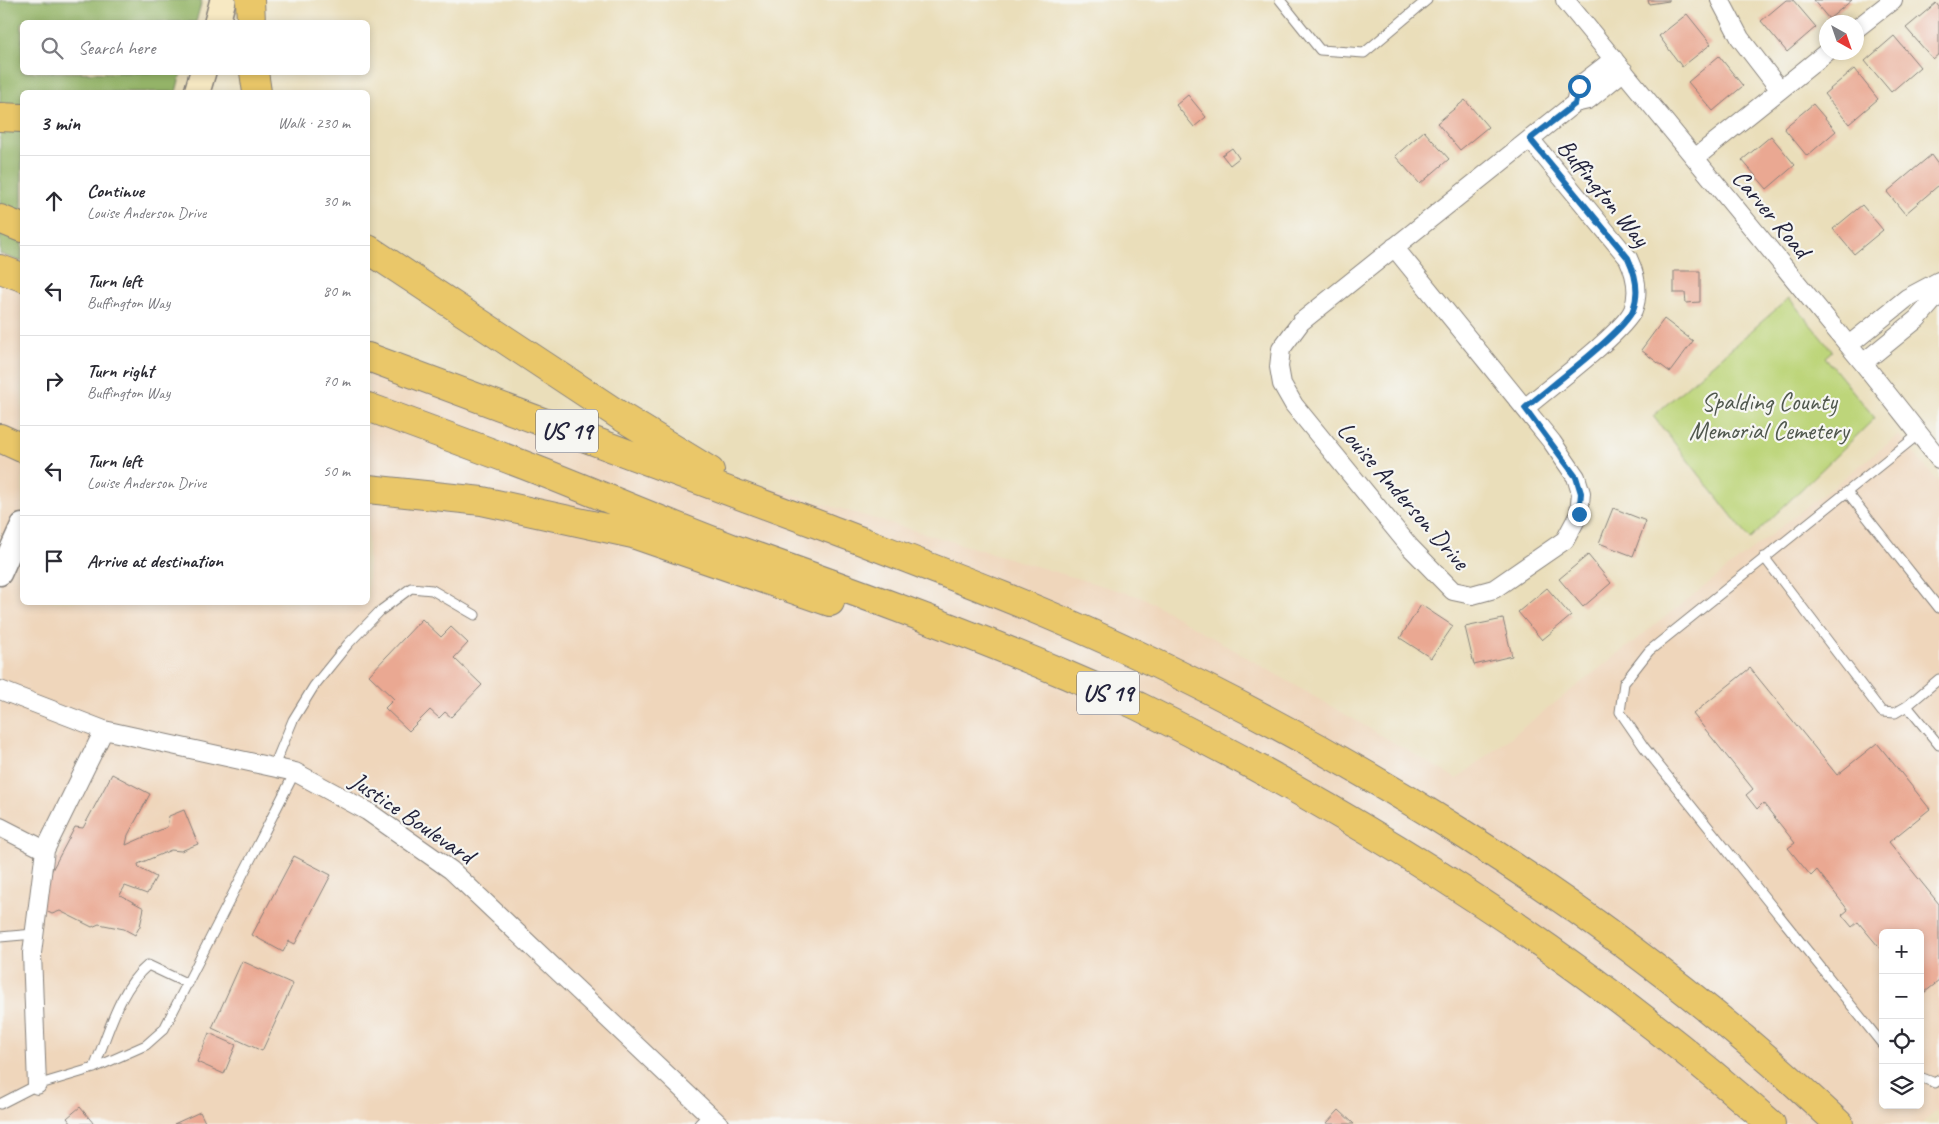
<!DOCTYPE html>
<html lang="en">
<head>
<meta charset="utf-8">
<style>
	body { margin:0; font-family:Caveat,sans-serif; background:#f7f7f7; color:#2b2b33 }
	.controls { position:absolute; right:15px; bottom:15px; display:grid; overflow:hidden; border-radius:8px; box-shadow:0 2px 8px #0003 }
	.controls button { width:45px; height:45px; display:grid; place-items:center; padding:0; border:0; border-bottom:1px solid #e1e1e2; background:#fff; color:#2b2b33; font:25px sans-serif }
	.compass { position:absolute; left:1819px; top:15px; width:45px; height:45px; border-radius:50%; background:#fff; box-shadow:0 2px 8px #0003; rotate:140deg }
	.stop { position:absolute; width:15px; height:15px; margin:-11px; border:4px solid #1f6fb2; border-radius:50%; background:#fff }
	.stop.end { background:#1f6fb2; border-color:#fff; box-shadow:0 1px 5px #0008 }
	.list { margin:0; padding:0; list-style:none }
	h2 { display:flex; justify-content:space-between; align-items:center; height:65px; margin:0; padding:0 20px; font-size:21px }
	h2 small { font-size:16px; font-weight:400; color:#7c7c81 }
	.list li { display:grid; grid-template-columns:32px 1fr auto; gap:15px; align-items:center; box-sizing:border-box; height:90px; padding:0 20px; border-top:1px solid #e1e1e2 }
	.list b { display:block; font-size:19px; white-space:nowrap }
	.list p { margin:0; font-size:16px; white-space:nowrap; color:#7c7c81 }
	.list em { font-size:16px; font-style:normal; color:#7c7c81 }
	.icon { flex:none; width:28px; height:28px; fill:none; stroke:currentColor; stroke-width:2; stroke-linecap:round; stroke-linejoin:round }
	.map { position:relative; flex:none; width:1939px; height:1124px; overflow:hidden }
	.search { position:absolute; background:#fff; box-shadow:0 2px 8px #0003; left:20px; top:20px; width:350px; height:55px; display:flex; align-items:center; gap:12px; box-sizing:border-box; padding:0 18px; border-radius:8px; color:#7c7c81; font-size:19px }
	.panel { position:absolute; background:#fff; box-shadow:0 2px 8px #0003; left:20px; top:90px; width:350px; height:515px; border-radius:8px }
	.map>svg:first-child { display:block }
</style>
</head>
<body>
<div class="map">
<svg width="1939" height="1124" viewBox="0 0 1939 1124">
	<rect width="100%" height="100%" fill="#f6f6f2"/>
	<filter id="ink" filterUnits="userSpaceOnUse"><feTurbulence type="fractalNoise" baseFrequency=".02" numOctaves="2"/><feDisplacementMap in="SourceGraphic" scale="10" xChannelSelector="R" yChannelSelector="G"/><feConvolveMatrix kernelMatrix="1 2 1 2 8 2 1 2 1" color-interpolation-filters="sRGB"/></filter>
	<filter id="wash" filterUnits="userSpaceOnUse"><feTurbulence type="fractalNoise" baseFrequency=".0096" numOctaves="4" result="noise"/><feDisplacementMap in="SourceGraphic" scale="20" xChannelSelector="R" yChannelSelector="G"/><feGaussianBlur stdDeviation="1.12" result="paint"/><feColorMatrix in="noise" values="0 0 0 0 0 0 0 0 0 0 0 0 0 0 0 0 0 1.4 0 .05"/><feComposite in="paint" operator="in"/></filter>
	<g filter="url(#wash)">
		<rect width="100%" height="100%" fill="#eadeba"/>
		<path fill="#efd6bb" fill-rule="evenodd" d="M 0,254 L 22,262 L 22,602 L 368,602 L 368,370 L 1144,598 L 1457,779 L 1899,435 L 1939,483 L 1939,1109 L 1921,1124 L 0,1124 ZM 1883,933 L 1920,933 L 1920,1105 L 1883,1105 Z"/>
		<path fill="#bdd57a" stroke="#707c5a" d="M 1789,298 L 1832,351 L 1825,357 L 1875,418 L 1750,539 L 1653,416 Z"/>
		<path fill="#96b66a" stroke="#5c6c52" d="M 0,0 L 202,0 L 196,22 L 22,22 L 22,72 L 181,73 L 176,92 L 22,92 L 22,262 L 0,254 Z"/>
		<g id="blocks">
			<path fill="#eaa892" d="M 1648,0 L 1669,0 L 1669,1 L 1649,4 Z
				M 1786,0 L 1793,0 L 1816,27 L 1787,52 L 1761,21 Z
				M 1813,0 L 1852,0 L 1829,19 Z
				M 1936,3 L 1939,7 L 1939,54 L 1933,59 L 1906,28 Z
				M 1687,14 L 1711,44 L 1682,67 L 1659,36 Z
				M 1894,36 L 1920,67 L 1891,92 L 1865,61 Z
				M 1719,56 L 1743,86 L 1713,111 L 1688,82 Z
				M 1854,69 L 1878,99 L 1849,124 L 1824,94 Z
				M 1188,95 L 1206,117 L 1194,127 L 1176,105 Z
				M 1465,100 L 1488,127 L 1460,150 L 1437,123 Z
				M 1813,104 L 1836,131 L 1807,156 L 1784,128 Z
				M 1424,131 L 1449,159 L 1420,184 L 1395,156 Z
				M 1771,136 L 1795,165 L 1767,189 L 1742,160 Z
				M 1232,148 L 1239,158 L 1230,165 L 1222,155 Z
				M 1931,155 L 1939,166 L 1939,185 L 1905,214 L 1887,192 Z
				M 1862,205 L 1883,230 L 1854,254 L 1833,229 Z
				M 1674,271 L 1700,271 L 1700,302 L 1686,303 L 1685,293 L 1674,293 Z
				M 1664,319 L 1693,341 L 1670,372 L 1641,350 Z
				M 1613,508 L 1646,521 L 1633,556 L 1599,543 Z
				M 1588,555 L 1611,583 L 1583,607 L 1559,579 Z
				M 1547,588 L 1571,616 L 1542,640 L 1518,612 Z
				M 1421,605 L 1453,626 L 1431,658 L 1400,638 Z
				M 422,619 L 441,637 L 451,627 L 468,643 L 454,658 L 482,685 L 451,717 L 445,712 L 439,718 L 430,710 L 409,731 L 385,708 L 394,699 L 369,675 Z
				M 1503,619 L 1512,656 L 1474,665 L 1465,627 Z
				M 1750,668 L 1837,775 L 1877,743 L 1930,809 L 1889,842 L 1939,904 L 1939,981 L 1920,996 L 1920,933 L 1883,933 L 1883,952 L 1858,922 L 1852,927 L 1842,915 L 1848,910 L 1817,870 L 1811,876 L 1788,848 L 1795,843 L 1763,803 L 1757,809 L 1746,795 L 1753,789 L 1693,714 Z
				M 112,774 L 150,794 L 128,835 L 126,845 L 167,827 L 169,816 L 184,810 L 198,844 L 181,851 L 171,850 L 138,864 L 139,868 L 156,877 L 147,894 L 125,886 L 120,895 L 144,908 L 140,926 L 135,935 L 124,929 L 99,924 L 92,927 L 60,911 L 52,914 L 38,907 L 42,889 L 75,827 L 83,828 Z
				M 294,856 L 331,875 L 295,944 L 289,941 L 283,952 L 252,935 Z
				M 242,961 L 293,984 L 262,1051 L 212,1028 Z
				M 209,1033 L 236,1045 L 224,1074 L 197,1062 Z
				M 80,1107 L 94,1124 L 72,1124 L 67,1118 Z
				M 1339,1110 L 1354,1124 L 1326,1124 Z
				M 200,1112 L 206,1124 L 174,1124 Z"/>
		</g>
	</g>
	<g filter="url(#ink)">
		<use href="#blocks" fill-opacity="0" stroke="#86807a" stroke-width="1"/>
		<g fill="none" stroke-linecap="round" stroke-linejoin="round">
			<g stroke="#86807a" stroke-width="11">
				<path id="service" d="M 1280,0 L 1320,50 L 1364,53 L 1427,0
					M 1847,492 L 1939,608
					M 1764,557 L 1882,712 L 1895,713 L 1907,706 L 1939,745
					M 1907,706 L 1939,679
					M 274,766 L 293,720 L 314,686 L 348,644 L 380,611 L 411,588 L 432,590 L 475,615
					M 0,937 L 34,934
					M 1883,1045 L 1644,747 L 1620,712 L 1624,683 L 1649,651 L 1919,434
					M 94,1068 C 108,1034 119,989 148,965 L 188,984
					M 1920,1077 L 1935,1083 L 1939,1080
					M 0,1104 L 37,1085 L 94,1068 L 146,1045 L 164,1029 L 295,772
					M 699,1124 L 709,1114"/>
			</g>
			<g stroke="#86807a" stroke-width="20">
				<path id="minor" d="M 1565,0 L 1863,363 L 1939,459
					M 1720,0 L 1740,38 L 1780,90 L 1827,52
					M 1856,29 L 1893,0
					M 1575,103 L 1588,100 L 1624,71
					M 1695,158 L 1780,90
					M 1394,247 L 1552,442 L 1576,477 L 1581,493 L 1579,514 L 1565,540 L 1494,589 L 1472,595 L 1453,591 L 1410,547 L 1294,405 L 1282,384 L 1279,367 L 1281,349 L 1301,322 L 1575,103 L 1579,86 L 1614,59
					M 1849,345 L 1907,298 L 1939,281
					M 1863,363 L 1917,319 L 1939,294
					M 1525,408 C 1547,389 1623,333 1633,310 C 1640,292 1636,275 1628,258 L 1530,139
					M 0,690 L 104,730 L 295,772 L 367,811 L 451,870 L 719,1124
					M 0,827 L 45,850
					M 37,1085 L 32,953 L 45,850 L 104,730"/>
			</g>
			<g stroke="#86807a" stroke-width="25">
				<path id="tertiary" d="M 0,574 L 22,525"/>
			</g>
			<g stroke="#86807a" stroke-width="28">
				<path id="secondary" d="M 217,22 L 223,0
					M 197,92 L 203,72"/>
			</g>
			<g stroke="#86807a" stroke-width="30">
				<path id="motorway" d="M 250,0 L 251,22
					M 254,72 L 257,92
					M 0,117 L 22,118
					M 0,219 L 22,228
					M 368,249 L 622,417 L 710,471
					M 0,269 L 22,277
					M 368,357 C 520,414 673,469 825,527 C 929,567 1035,606 1136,654 C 1358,759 1578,895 1764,1056 C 1790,1078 1814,1101 1839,1124
					M 368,407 C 420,426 472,445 524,465 C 594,492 662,522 732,548 C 845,588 957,628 1067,675 C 1092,686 1117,696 1140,707 C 1367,819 1581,956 1771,1124
					M 0,438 L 22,448
					M 368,489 L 482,501 L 633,534 L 830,602"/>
			</g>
			<use href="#service" stroke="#fff" stroke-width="9"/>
			<use href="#minor" stroke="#fff" stroke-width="18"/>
			<use href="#tertiary" stroke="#fff" stroke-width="22"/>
			<use href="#secondary" stroke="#f7e9c3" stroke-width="25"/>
			<use href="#motorway" stroke="#eac769" stroke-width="28"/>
		</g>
	</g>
	<g fill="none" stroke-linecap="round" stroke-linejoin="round" filter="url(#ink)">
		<path stroke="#1f6fb2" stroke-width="6" d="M 1579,86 L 1575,104 L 1530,139 L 1628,258 C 1636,275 1640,292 1633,310 C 1623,333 1547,389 1525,408 L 1576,477 L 1581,493 L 1579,514"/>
	</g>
	<g text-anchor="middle" stroke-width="4.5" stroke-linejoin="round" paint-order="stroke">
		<g fill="#f6f6f2" stroke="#626272" stroke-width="1">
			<rect x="536" y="409.5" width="62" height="43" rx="4"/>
			<rect x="1077" y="671.5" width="62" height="43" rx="4"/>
		</g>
		<g font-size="24" font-weight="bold" fill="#22223b">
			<text x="567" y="439">US 19</text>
			<text x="1108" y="701">US 19</text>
		</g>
		<g font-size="25" fill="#22223b" stroke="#f6f6f2">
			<text transform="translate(1604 192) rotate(51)" y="9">Buffington Way</text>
			<text transform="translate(1772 213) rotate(50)" y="9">Carver Road</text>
			<text transform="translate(1404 495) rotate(49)" y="9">Louise Anderson Drive</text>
			<text transform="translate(413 817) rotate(34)" y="9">Justice Boulevard</text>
		</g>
		<g font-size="25" fill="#50584e" stroke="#f6f6f2">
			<text x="1769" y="410">Spalding County<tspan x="1769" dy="29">Memorial Cemetery</tspan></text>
		</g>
	</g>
</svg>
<div class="controls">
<button>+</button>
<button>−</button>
<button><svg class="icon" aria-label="locate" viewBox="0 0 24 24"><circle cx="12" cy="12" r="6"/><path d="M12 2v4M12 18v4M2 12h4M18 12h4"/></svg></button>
<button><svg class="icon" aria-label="layers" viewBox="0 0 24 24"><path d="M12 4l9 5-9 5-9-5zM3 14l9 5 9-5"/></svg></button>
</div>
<svg class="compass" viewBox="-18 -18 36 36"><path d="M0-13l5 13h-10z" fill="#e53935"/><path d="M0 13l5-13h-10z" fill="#7c7c81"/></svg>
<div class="stop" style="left:1579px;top:86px"></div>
<div class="stop end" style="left:1579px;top:514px"></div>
<div class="search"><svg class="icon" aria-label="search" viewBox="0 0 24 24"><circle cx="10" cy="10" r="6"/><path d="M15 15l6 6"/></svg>Search here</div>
<section class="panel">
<h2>3 min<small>Walk · 230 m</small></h2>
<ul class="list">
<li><svg class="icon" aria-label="ahead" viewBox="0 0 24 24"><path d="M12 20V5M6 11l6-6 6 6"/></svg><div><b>Continue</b><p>Louise Anderson Drive</p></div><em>30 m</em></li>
<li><svg class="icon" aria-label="left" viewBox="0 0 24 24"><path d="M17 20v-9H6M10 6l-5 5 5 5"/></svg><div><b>Turn left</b><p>Buffington Way</p></div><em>80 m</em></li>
<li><svg class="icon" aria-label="right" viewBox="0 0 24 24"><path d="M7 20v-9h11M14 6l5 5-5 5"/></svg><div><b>Turn right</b><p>Buffington Way</p></div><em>70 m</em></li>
<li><svg class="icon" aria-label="left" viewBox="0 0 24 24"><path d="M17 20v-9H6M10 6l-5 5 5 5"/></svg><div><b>Turn left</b><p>Louise Anderson Drive</p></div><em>50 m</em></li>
<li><svg class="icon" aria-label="arrive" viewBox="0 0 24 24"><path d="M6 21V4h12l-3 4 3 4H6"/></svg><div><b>Arrive at destination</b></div></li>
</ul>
</section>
</div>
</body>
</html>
